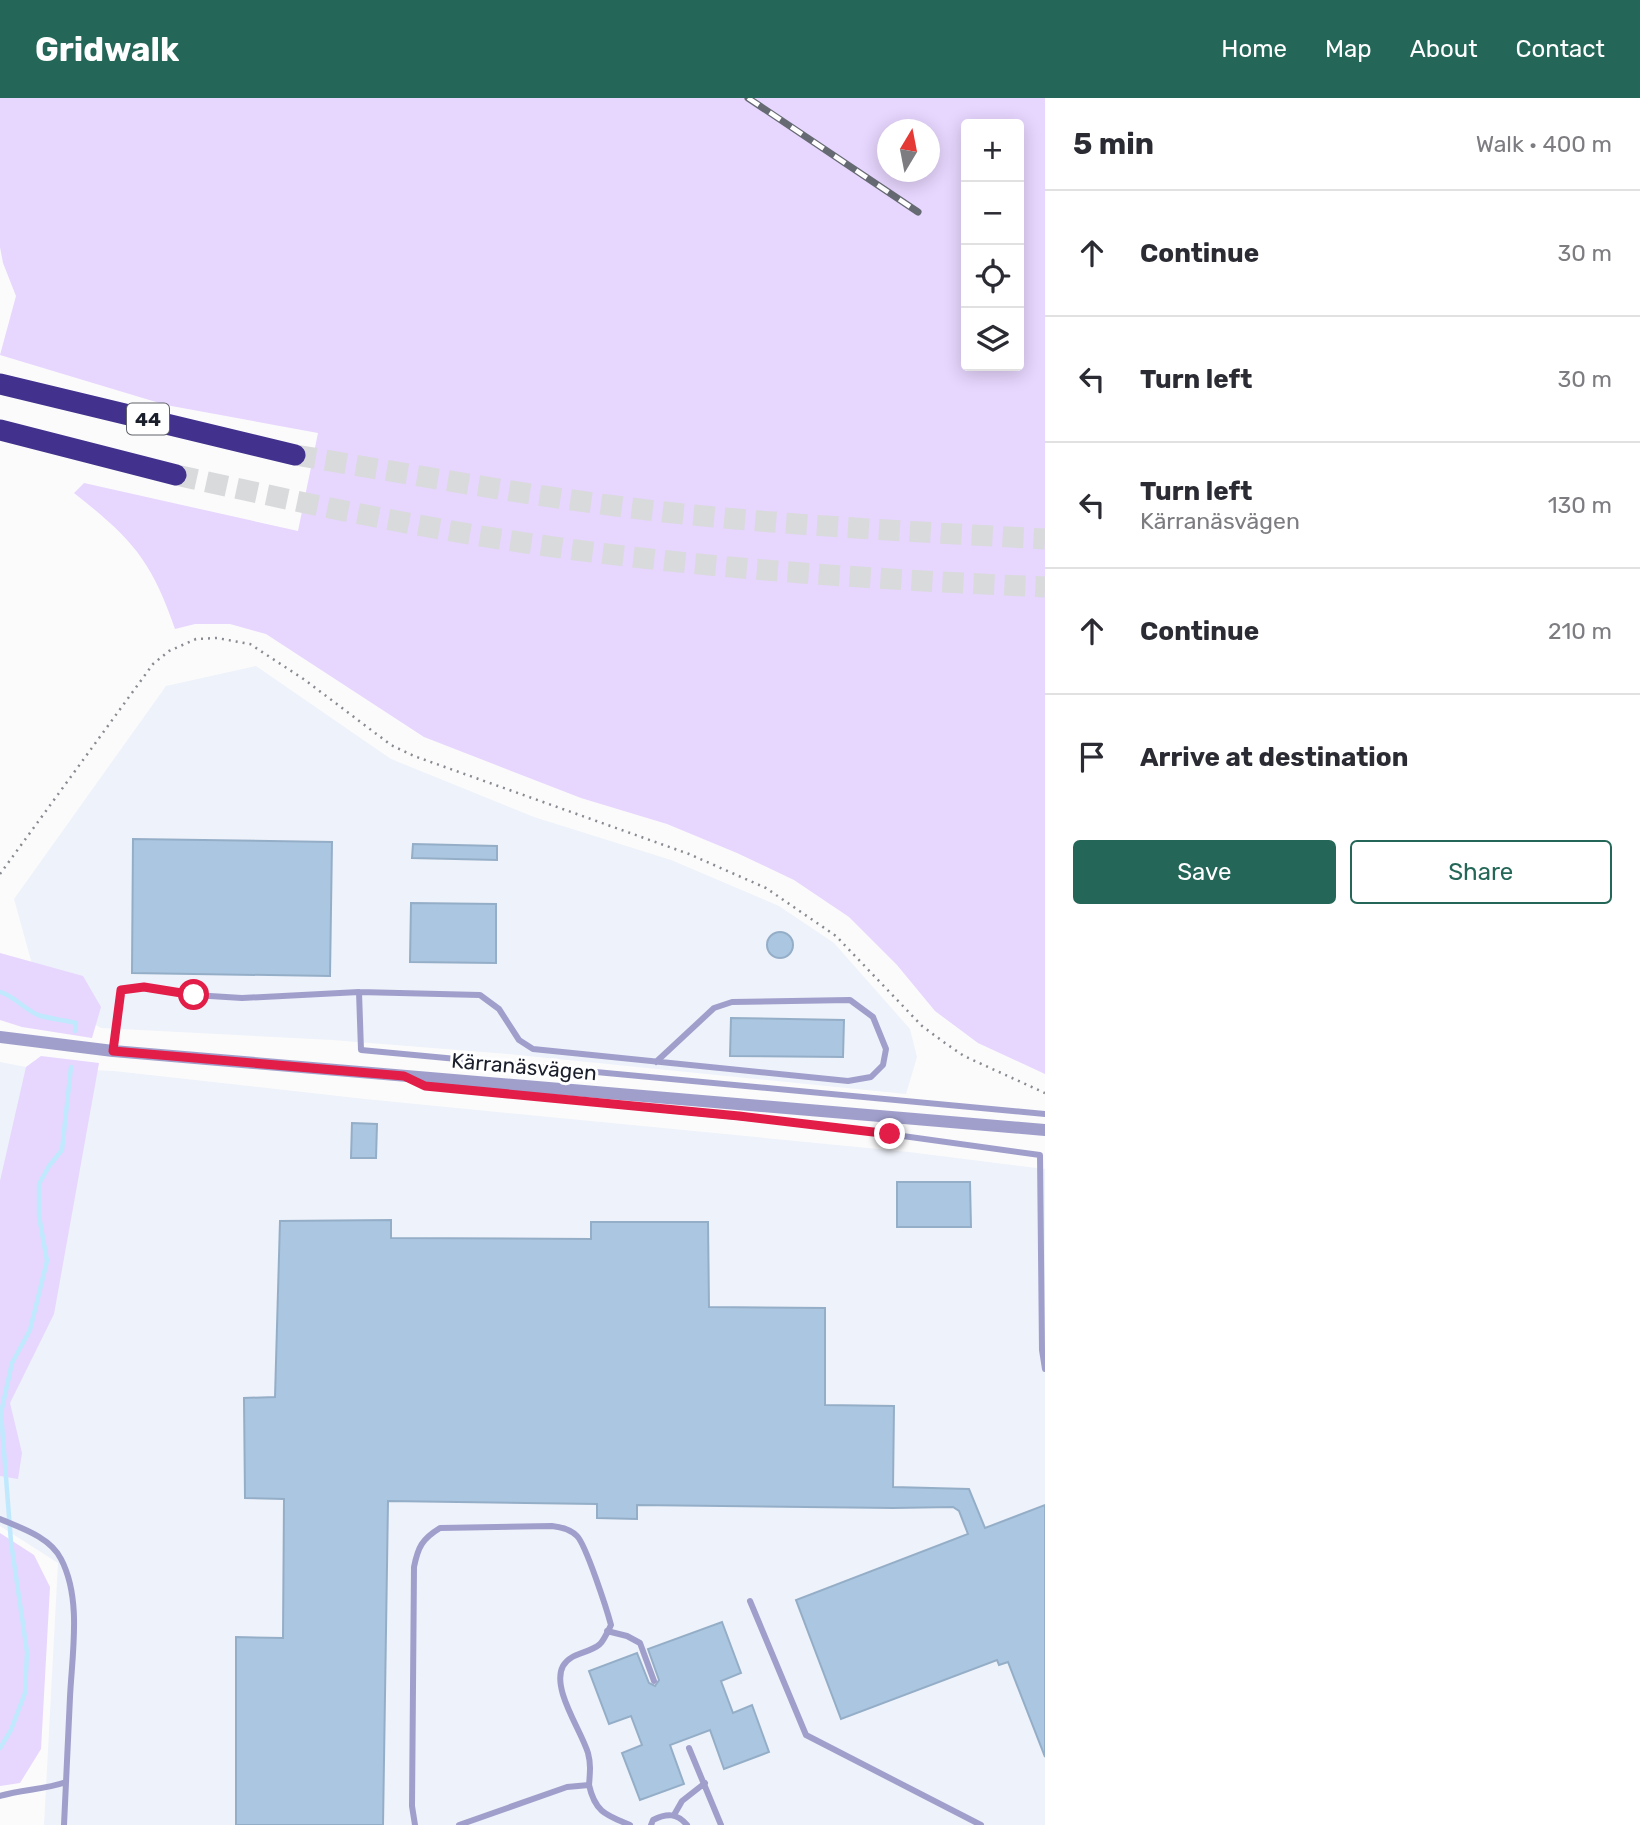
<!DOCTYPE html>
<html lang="en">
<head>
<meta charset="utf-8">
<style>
	body { margin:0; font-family:Rubik,sans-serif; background:#f7f7f7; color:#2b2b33 }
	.controls { position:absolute; right:21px; top:21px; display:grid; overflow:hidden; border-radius:7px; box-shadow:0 4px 18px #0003 }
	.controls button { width:63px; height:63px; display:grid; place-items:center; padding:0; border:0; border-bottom:2px solid #e1e1e2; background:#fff; color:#2b2b33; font:35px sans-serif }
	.compass { position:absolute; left:877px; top:21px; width:63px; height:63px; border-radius:50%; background:#fff; box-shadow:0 4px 18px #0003; rotate:10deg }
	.stop { position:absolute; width:21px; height:21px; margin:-16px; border:5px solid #e11d48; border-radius:50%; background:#fff }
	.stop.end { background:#e11d48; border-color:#fff; box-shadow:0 2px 7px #0008 }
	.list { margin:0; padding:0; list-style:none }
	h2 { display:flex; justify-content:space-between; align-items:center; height:91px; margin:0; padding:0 28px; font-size:30px }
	h2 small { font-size:23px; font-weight:400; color:#7c7c81 }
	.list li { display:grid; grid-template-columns:46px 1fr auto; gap:21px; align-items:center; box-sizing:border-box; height:126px; padding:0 28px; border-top:2px solid #e1e1e2 }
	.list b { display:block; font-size:26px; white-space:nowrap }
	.list p { margin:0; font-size:23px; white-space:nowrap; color:#7c7c81 }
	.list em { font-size:23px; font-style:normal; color:#7c7c81 }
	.actions { display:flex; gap:14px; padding:21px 28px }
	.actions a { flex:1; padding:16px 0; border:2px solid #246758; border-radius:7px; text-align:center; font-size:24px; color:#246758 }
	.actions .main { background:#246758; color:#fff }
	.icon { flex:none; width:38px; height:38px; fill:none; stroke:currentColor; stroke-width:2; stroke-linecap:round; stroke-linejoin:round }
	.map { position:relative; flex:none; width:1045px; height:1727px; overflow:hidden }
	header { display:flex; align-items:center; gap:42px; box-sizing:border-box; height:98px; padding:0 35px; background:#246758; color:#fff }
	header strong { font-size:33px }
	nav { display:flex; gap:38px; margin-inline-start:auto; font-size:24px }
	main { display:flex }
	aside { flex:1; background:#fff }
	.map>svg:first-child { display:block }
</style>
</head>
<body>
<header>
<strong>Gridwalk</strong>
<nav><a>Home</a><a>Map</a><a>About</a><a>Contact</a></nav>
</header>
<main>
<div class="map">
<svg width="1045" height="1727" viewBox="0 0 1045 1727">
	<rect width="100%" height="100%" fill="#fbfbfb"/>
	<path fill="#eef2fa" d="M 256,568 L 391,661 L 534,719 L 671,762 L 779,808 L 834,845 L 910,931 L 917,959 L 906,996 L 508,956 L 332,942 L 101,930 L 40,895 L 14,801 L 166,588 Z
		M 0,964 L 26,969 L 114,973 L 365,1001 L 909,1054 L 1045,1071 L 1045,1727 L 44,1727 L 58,1465 L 0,1428 Z"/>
	<path fill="#e7d6fe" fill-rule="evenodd" d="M 0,0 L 1045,0 L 1045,976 L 978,945 L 935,913 L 897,867 L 849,819 L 794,782 L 737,755 L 667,726 L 581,700 L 424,639 L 266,536 L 230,526 L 195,526 L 175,531 C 151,461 131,440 74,395 L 84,385 L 298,433 L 318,335 L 166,307 L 0,257 L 16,198 L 3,165 L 0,149 ZM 1019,26 L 1019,268 L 966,268 L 966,26 ZM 888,32 L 930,32 L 930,74 L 888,74 Z
		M 0,855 L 83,878 L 101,909 L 92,940 L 22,929 L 0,922 Z
		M 41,958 L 99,965 L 54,1216 L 10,1305 L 22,1355 L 18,1381 L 0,1378 L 0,1083 L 26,969 Z
		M 0,1435 L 34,1457 L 50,1489 L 41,1651 L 20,1685 L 0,1688 Z"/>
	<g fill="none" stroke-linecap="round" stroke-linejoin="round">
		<path stroke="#c0e9fe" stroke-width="4.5" d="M 0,894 C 14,898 24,911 38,917 C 50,921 64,922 76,925 L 75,933
			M 0,1650 L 11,1632 L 25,1595 L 27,1554 L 11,1444 L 1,1315 L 12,1265 L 30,1232 L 47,1163 L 39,1118 L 39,1086 L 49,1068 L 62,1052 L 71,969"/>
	</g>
	<path fill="#abc6e0" stroke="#95aec8" stroke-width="2" d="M 133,741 L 332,744 L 330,878 L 132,875 Z
		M 413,746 L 497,748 L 497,762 L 412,760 Z
		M 411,805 L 496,806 L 496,865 L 410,864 Z
		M767 847a13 13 0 1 1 26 0a13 13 0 1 1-26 0Z
		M 731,920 L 844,922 L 843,959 L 730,958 Z
		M 352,1025 L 377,1026 L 376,1060 L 351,1060 Z
		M 897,1084 L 970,1084 L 971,1129 L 897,1129 Z
		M 391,1122 L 391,1140 L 591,1141 L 591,1124 L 708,1124 L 709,1209 L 825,1210 L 825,1307 L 894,1308 L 893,1389 L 969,1391 L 985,1430 L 1045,1407 L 1045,1659 L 1008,1564 L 999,1567 L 997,1562 L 841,1621 L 796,1502 L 968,1436 L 959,1413 L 953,1409 L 893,1410 L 637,1407 L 637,1421 L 597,1420 L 597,1406 L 388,1403 L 383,1727 L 236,1727 L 236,1539 L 283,1540 L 284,1401 L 245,1400 L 244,1300 L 275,1299 L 280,1123 Z
		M 722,1524 L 741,1575 L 721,1583 L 733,1615 L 752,1607 L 769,1654 L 724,1671 L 710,1632 L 670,1647 L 684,1686 L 640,1702 L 622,1655 L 642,1647 L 631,1618 L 609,1626 L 589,1573 L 637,1555 L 649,1585 L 655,1588 L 659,1582 L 648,1551 Z"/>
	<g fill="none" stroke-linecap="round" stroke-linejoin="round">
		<path stroke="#d9dadc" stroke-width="21" stroke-dasharray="21 10" stroke-linecap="butt" d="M 295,357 C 421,378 547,401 674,415 C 797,428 921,434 1045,441
			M 176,377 C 266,397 355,416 446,432 C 643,467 845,480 1045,489"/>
		<path stroke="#888b91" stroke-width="2.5" stroke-dasharray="2 5" stroke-linecap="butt" d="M 0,776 L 153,566 L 169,553 L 196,541 L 217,540 L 250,546 L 305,582 L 391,647 L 414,658 L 689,756 L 766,790 L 836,838 L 922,928 L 945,945 L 964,958 L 1045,995"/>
		<path stroke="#a09fcc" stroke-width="6" d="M 359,894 L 361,952 L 1045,1016
			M 113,953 L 121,892 L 144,889 L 194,897 L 242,900 L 359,894 L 480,897 L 499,911 L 519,942 L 533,951 L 848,983 L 871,979 L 883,967 L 886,951 L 873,919 L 850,902 L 732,904 L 714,910 L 656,964
			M 411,981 L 425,988 L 838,1029 L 1040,1057 L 1042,1252 L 1045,1271
			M 0,1421 C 21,1430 50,1439 61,1461 C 82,1501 72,1556 70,1599 C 68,1641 66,1684 64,1727
			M 750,1503 L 806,1637 L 981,1727
			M 607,1533 L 627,1538 L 640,1545 L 654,1583
			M 689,1650 L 721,1727
			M 0,1698 C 22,1691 44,1692 66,1684
			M 674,1717 L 682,1703 L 705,1685
			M 415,1727 L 412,1708 L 414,1469 C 418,1449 422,1441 440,1430 L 552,1428 C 562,1429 570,1431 577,1438 C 586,1447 607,1512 611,1527 C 608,1533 604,1542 600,1546 C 589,1556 571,1554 563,1568 C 551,1590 581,1632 588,1655 C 591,1666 590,1675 589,1687
			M 459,1727 L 567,1689 L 589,1687 C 595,1714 606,1717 630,1727
			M 651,1727 L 653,1722 C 667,1715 677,1715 687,1727"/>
		<path stroke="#a09fcc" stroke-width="12" d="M 0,939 L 113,953 L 1045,1032"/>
		<path stroke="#42318d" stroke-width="21" d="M 0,286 L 295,357
			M 0,332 L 176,377"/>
		<g stroke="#666a72" stroke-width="7">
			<path id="rail" d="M 748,0 L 918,114"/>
		</g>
		<use href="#rail" stroke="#fff" stroke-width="4.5" stroke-dasharray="13" stroke-linecap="butt"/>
	</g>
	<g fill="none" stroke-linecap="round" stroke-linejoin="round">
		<path stroke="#e11d48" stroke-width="9" d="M 194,897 L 144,889 L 121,892 L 113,953 L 404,978 L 425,988 L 739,1018 L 890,1036"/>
	</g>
	<g text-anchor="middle" stroke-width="6" stroke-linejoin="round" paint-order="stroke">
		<rect fill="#fff" stroke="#5f626b" stroke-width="2" x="127" y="305.5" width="42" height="31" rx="5"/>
		<g font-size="19" font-weight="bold" fill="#1a1f2b">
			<text x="148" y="328">44</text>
		</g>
		<g font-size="21" fill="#1a1f2b" stroke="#fff">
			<text transform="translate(524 969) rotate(5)" y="7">Kärranäsvägen</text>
		</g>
	</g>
</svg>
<div class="controls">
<button>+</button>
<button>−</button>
<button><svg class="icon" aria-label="locate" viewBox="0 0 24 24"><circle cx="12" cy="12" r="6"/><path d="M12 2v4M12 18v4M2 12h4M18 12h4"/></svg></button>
<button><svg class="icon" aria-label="layers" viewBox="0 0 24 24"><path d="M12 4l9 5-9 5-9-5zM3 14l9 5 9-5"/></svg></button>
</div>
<svg class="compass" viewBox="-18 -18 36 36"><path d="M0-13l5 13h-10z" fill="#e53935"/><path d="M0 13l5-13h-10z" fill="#7c7c81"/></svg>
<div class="stop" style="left:194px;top:897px"></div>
<div class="stop end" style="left:890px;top:1036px"></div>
</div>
<aside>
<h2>5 min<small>Walk · 400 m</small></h2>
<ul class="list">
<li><svg class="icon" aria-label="ahead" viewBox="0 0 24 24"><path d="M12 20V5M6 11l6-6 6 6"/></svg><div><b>Continue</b></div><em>30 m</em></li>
<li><svg class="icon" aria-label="left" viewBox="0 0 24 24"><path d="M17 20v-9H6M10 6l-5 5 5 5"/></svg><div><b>Turn left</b></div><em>30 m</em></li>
<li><svg class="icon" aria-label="left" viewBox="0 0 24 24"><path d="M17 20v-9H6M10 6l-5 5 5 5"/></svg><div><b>Turn left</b><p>Kärranäsvägen</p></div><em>130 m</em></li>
<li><svg class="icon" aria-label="ahead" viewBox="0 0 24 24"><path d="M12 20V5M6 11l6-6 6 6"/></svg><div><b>Continue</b></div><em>210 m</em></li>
<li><svg class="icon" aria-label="arrive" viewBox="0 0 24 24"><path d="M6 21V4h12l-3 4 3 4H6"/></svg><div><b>Arrive at destination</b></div></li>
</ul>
<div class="actions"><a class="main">Save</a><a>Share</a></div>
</aside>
</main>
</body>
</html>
